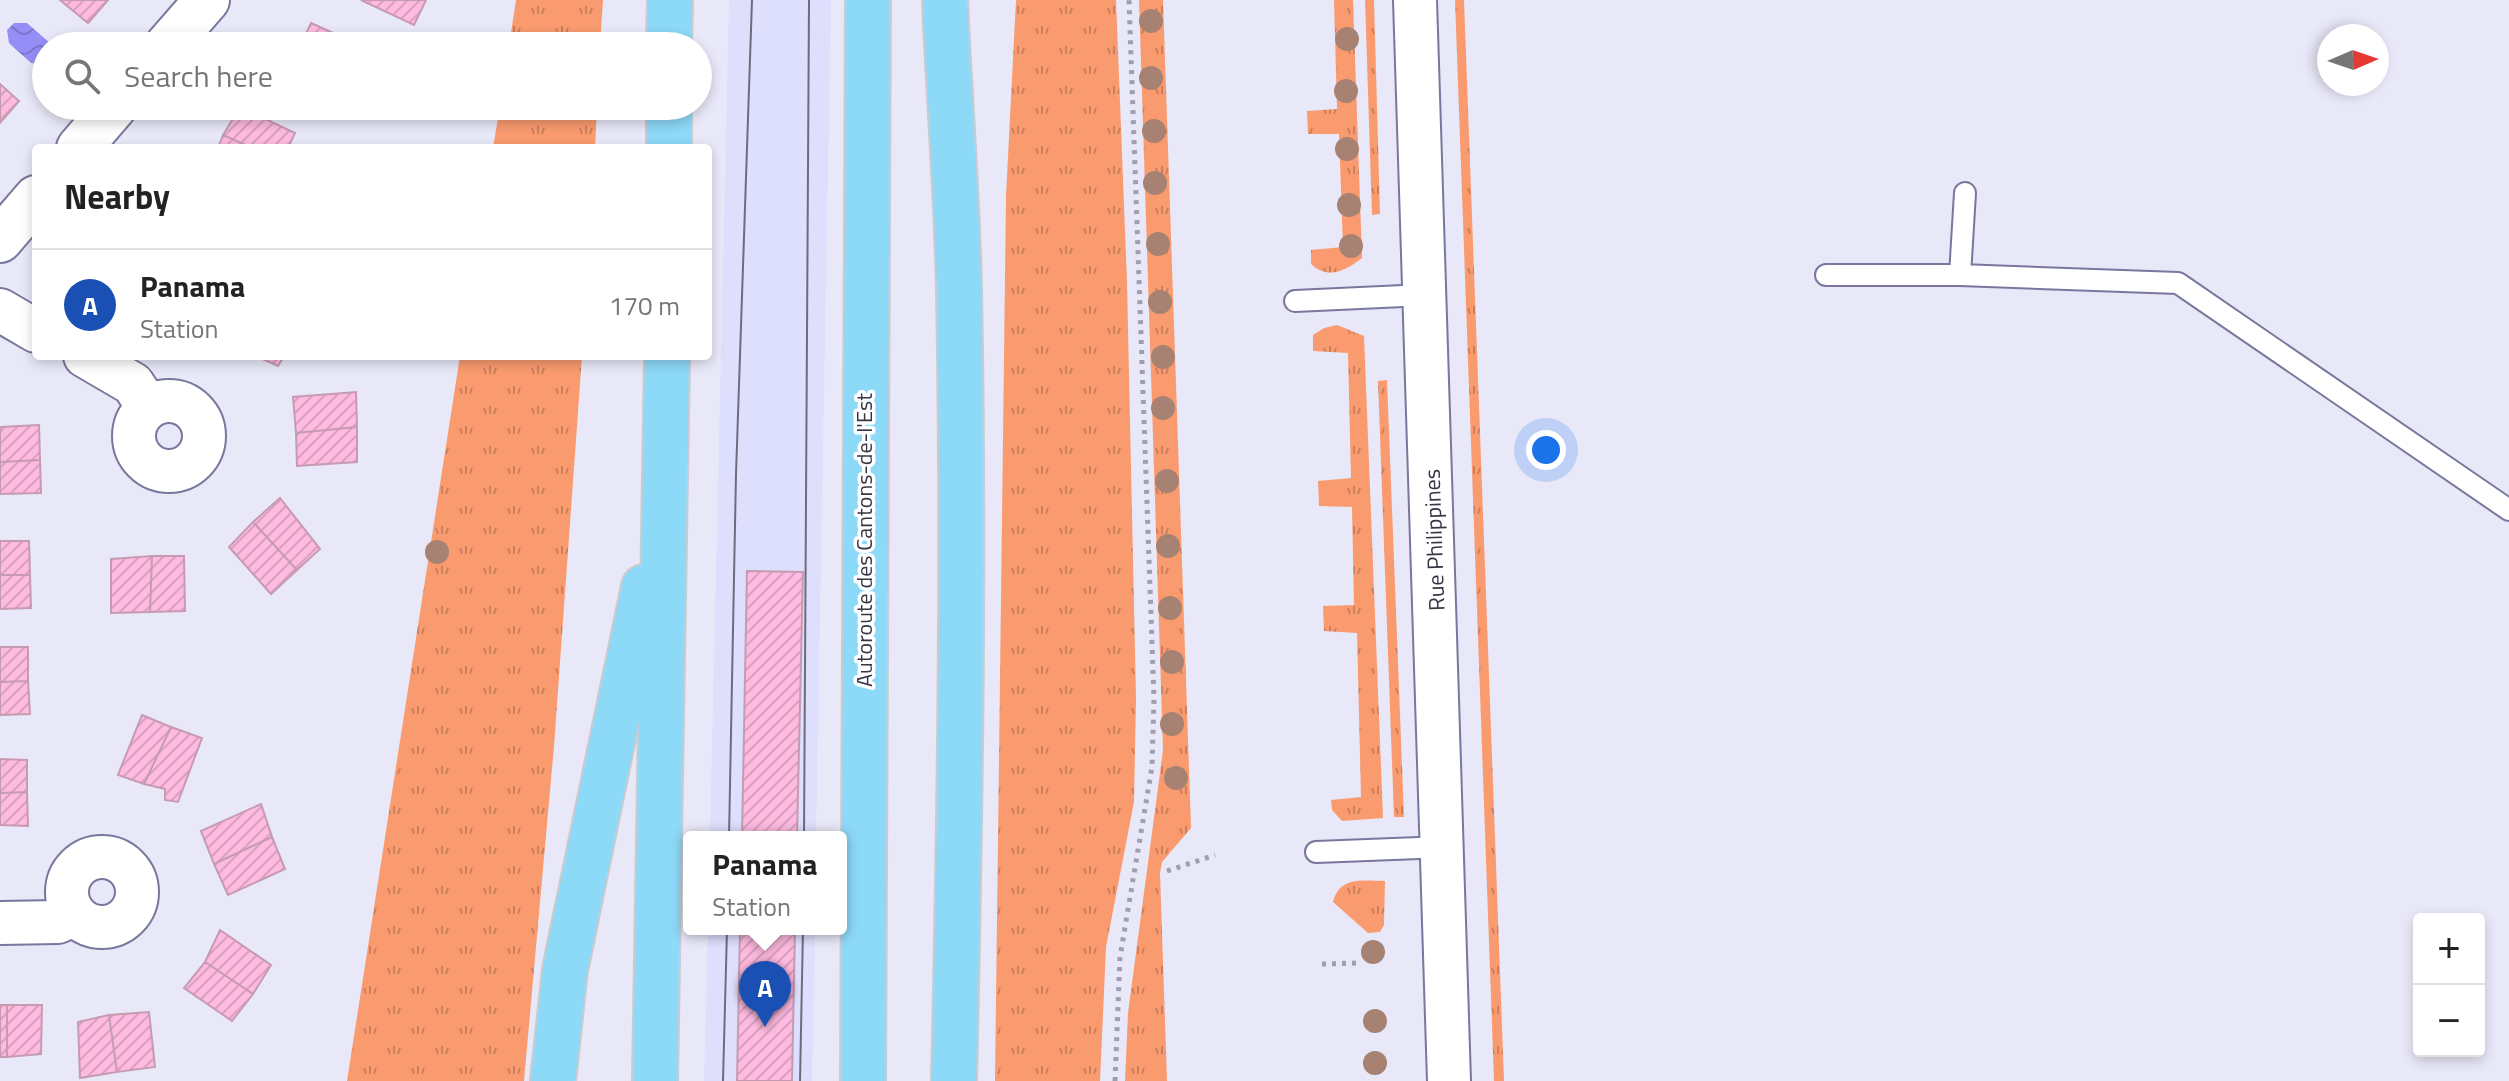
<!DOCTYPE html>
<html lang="en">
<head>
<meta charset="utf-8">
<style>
	body { margin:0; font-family:"Titillium Web",sans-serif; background:#f2f2f2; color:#222 }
	.controls { position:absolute; right:24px; bottom:24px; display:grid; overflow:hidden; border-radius:8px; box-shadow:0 4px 12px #0003 }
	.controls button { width:72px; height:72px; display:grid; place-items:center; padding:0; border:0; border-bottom:2px solid #e0e0e0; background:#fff; color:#222; font:40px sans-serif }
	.compass { position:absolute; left:2317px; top:24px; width:72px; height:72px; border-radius:50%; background:#fff; box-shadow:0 4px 12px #0003; rotate:88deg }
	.you { position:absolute; left:1546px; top:450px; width:28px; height:28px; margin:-20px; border:6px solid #fff; border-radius:50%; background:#1a73e8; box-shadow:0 0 0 12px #1a73e833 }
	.badge { display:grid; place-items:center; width:52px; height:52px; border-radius:50%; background:#696532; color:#fff; font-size:26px; font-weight:700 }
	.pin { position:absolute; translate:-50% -66px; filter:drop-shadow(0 2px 4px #0008) }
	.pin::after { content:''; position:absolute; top:42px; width:28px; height:24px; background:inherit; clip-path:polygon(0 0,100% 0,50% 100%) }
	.popup { position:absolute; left:683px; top:831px; width:164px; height:104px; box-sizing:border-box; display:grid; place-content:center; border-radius:8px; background:#fff; filter:drop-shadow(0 2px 6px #0005); font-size:26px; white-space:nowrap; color:#767676 }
	.popup b { font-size:30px; color:#222 }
	.popup::after { content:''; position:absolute; left:50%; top:100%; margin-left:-16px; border:16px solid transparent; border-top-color:#fff }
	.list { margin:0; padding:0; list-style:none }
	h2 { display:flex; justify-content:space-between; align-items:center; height:104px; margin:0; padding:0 32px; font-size:34px }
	h2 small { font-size:26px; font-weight:400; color:#767676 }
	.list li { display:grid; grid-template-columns:52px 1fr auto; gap:24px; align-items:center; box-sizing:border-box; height:112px; padding:0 32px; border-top:2px solid #e0e0e0 }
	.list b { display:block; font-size:30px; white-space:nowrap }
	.list p { margin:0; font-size:26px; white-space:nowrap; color:#767676 }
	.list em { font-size:26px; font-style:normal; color:#767676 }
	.icon { flex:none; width:44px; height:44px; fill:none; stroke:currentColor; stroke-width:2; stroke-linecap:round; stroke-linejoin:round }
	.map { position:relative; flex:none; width:2509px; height:1081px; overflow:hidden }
	.search { position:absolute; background:#fff; box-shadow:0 4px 12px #0003; left:32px; top:32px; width:680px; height:88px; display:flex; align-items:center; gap:20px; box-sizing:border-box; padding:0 28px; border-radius:44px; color:#767676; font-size:30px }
	.panel { position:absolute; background:#fff; box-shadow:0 4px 12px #0003; left:32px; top:144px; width:680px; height:216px; border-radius:8px }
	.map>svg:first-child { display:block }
</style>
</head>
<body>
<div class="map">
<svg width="2509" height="1081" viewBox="0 0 2509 1081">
	<defs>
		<pattern id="grass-tufts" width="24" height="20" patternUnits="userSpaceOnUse" patternTransform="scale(2)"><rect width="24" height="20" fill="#fa9b6f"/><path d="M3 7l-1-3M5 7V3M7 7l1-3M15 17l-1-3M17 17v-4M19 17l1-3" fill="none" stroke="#cb7f5d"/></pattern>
		<pattern id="water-waves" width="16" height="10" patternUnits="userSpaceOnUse" patternTransform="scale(2)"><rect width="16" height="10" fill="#968ef7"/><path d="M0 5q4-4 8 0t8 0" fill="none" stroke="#7b75ca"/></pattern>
		<pattern id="building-hatch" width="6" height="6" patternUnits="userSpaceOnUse" patternTransform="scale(2)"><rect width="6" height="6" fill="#febadf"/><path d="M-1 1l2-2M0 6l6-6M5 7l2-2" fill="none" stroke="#daa0c1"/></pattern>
	</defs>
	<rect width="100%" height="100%" fill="#e8e8f9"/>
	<path fill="#dedefd" d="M 729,0 L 831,0 L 816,837 L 710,837 Z
		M 708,929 L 815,929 L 812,1081 L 704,1081 Z"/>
	<path fill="url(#grass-tufts)" d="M 516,0 L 603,0 L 600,46 L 509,46 Z
		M 1016,0 L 1116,0 L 1127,282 L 1136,699 L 1134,802 L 1106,947 L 1100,1081 L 995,1081 L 1006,196 Z
		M 1139,0 L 1163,0 L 1191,828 L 1162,862 L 1160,873 L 1167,1081 L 1125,1081 L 1128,1013 L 1163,750 Z
		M 1334,0 L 1353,0 L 1362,258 C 1345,271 1328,280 1311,264 L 1311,250 L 1343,247 L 1339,134 L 1308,134 L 1307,111 L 1337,109 Z
		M 1365,0 L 1374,0 L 1380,214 L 1372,215 Z
		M 1455,0 L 1464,0 L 1504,1081 L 1494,1081 Z
		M 500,106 L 597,106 L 595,148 L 493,148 Z
		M 1337,325 L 1364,336 L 1383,818 L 1342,821 L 1332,810 L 1331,800 L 1361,797 L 1357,633 L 1324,631 L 1323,606 L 1354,605 L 1352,507 L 1319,506 L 1318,481 L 1351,478 L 1348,353 L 1313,351 L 1313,335 L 1324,328 Z
		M 460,356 L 582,356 L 554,746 L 524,1081 L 347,1081 Z
		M 1387,380 L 1404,817 L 1394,817 L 1378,381 Z
		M 1385,881 L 1384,925 L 1380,932 L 1368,933 L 1333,902 C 1340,876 1361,881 1385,881 Z"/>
	<path fill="url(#water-waves)" d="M 14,23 L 27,23 L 51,44 L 46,46 L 44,64 L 31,63 L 9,43 L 7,30 Z"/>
	<path fill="url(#building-hatch)" stroke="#c69bb2" stroke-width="2" d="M 60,0 L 108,0 L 88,23 Z
		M 361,0 L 426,0 L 414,25 Z
		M 311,23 L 362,46 L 300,46 Z
		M 0,84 L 19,101 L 0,123 Z
		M 240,107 L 295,133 L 288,148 L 252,148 L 223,135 Z
		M 223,135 L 252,148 L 218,148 Z
		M 256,356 L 284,356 L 278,366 Z
		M 356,392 L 357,427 L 296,433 L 293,397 Z
		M 39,425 L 40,460 L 0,462 L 0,427 Z
		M 357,427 L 357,462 L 297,466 L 296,433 Z
		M 40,460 L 41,493 L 0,494 L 0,462 Z
		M 280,498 L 320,549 L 297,570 L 253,522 Z
		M 253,522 L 297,570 L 271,594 L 229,547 Z
		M 0,541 L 29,541 L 30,575 L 0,575 Z
		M 152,556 L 184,556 L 185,611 L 150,612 Z
		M 152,556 L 150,612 L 111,613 L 111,559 Z
		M 747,571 L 803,572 L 797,837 L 742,837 Z
		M 0,575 L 30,575 L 31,608 L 0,609 Z
		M 0,647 L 28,647 L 28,681 L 0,682 Z
		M 28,681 L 30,714 L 0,715 L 0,682 Z
		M 142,715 L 171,727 L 144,784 L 118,775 Z
		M 171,727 L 202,738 L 178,802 L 165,800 L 165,789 L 144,784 Z
		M 0,759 L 27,760 L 27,792 L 0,793 Z
		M 27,792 L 28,826 L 0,825 L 0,793 Z
		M 261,804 L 272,837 L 214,864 L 201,831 Z
		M 272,837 L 285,869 L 228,895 L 214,864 Z
		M 740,929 L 795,929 L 792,1081 L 737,1081 Z
		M 220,930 L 271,965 L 253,994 L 205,962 Z
		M 205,962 L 253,994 L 232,1021 L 184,988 Z
		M 0,1005 L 7,1005 L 7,1057 L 0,1057 Z
		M 7,1005 L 42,1005 L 41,1054 L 7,1057 Z
		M 149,1012 L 155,1067 L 117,1072 L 109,1015 Z
		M 109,1015 L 117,1072 L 80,1078 L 78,1022 Z"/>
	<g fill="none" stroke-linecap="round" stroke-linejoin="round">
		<g stroke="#78779d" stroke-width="24">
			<path id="service" d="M 1826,275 L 1960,275 L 2178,283 L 2509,510
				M 1960,275 L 1965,193
				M 1295,301 L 1425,295
				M 1316,852 L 1445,847"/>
		</g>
		<g stroke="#78779d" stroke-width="46">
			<path id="minor" d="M 1415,0 L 1449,1081
				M 0,310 L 36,331
				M 85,356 L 133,384 L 148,407
				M134 436a35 35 0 1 1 70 0a35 35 0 1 1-70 0Z
				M67 892a35 35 0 1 1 70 0a35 35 0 1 1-70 0Z
				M 0,923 L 58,922 L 75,914"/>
		</g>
		<g stroke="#78779d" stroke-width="48">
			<path id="tertiary" d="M 167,46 L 207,0
				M 79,148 L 115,106
				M 0,240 L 36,198"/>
		</g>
		<g stroke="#cbcbcf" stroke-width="48">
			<path id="motorway" d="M 945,0 C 949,96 957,193 959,290 C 964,554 960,817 954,1081
				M 669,46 L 670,0
				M 669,148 L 669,106
				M 553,1081 L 565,970 L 644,587
				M 655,1081 L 667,356
				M 863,1081 L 868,0"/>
		</g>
		<path stroke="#a09fb0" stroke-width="5" stroke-dasharray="4 6" stroke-linecap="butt" d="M 1167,871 L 1215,855
			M 1322,964 L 1360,963
			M 1115,1081 L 1120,957 L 1152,767 L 1154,699 L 1129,0"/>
		<use href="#service" stroke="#fff" stroke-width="20"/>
		<use href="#minor" stroke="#fff" stroke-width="42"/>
		<use href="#tertiary" stroke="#fff" stroke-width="44"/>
		<use href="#motorway" stroke="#8dd9f8" stroke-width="44"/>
		<path stroke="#6d6c7d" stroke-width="2" d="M 729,837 L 736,474 L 752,0
			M 804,837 L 809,0
			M 723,1081 L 727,929
			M 800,1081 L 803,929"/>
	</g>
	<g fill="#a78171">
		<circle cx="1151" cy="21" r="12"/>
		<circle cx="1347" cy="39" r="12"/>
		<circle cx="1151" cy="78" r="12"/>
		<circle cx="1346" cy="91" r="12"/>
		<circle cx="1154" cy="131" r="12"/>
		<circle cx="1347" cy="149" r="12"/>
		<circle cx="1155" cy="183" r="12"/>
		<circle cx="1349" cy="205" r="12"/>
		<circle cx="1158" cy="244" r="12"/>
		<circle cx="1351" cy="246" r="12"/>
		<circle cx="1160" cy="302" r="12"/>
		<circle cx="1163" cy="357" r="12"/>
		<circle cx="1163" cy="408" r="12"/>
		<circle cx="1167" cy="481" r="12"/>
		<circle cx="1168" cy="546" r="12"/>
		<circle cx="437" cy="552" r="12"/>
		<circle cx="1170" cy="608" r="12"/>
		<circle cx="1172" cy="662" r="12"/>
		<circle cx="1172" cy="724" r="12"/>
		<circle cx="1176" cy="778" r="12"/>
		<circle cx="1373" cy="952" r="12"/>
		<circle cx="1375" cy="1021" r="12"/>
		<circle cx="1375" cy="1063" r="12"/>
	</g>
	<g text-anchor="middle" stroke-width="7" stroke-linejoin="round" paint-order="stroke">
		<g font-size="22" fill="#373647" stroke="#fff">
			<text transform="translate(864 540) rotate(-90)" y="8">Autoroute des Cantons-de-l'Est</text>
			<text transform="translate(1434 540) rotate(-92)" y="8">Rue Philippines</text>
		</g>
	</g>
</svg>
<div class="controls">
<button>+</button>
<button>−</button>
</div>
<svg class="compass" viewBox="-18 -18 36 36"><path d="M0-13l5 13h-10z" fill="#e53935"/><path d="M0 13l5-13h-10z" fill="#767676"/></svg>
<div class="you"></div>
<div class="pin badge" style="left:765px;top:1027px;background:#1a4fb4">A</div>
<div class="popup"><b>Panama</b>Station</div>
<div class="search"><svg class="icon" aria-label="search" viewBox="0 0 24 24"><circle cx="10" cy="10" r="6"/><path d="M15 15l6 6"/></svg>Search here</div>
<section class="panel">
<h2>Nearby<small></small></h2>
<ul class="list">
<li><span class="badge" style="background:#1a4fb4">A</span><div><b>Panama</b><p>Station</p></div><em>170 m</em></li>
</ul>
</section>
</div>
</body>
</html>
